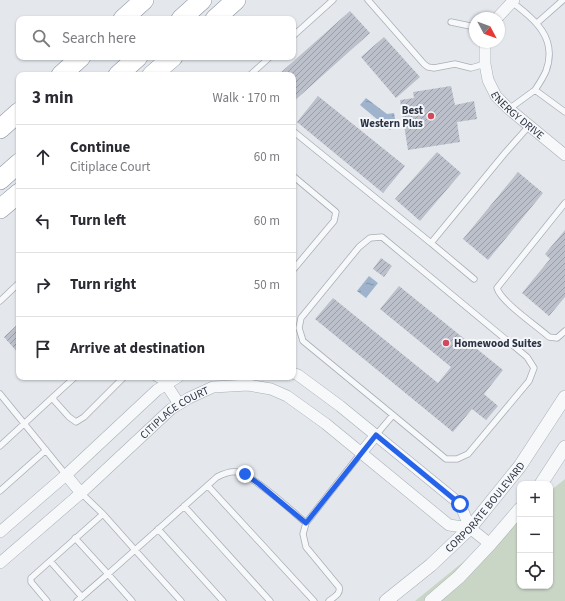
<!DOCTYPE html>
<html lang="en">
<head>
<meta charset="utf-8">
<style>
	body { margin:0; font-family:"Source Sans 3",sans-serif; background:#f2f2f3; color:#2b2b33 }
	.controls { position:absolute; right:12px; bottom:12px; display:grid; overflow:hidden; border-radius:8px; box-shadow:0 1px 3px #0004 }
	.controls button { width:36px; height:36px; display:grid; place-items:center; padding:0; border:0; border-bottom:1px solid #e1e1e2; background:#fff; color:#2b2b33; font:20px sans-serif }
	.compass { position:absolute; left:469px; top:12px; width:36px; height:36px; border-radius:50%; background:#fff; box-shadow:0 1px 3px #0004; rotate:131deg }
	.stop { position:absolute; width:12px; height:12px; margin:-9px; border:3px solid #2563eb; border-radius:50%; background:#fff }
	.stop.end { background:#2563eb; border-color:#fff; box-shadow:0 1px 4px #0008 }
	.list { margin:0; padding:0; list-style:none }
	h2 { display:flex; justify-content:space-between; align-items:center; height:52px; margin:0; padding:0 16px; font-size:17px }
	h2 small { font-size:13px; font-weight:400; color:#7c7c81 }
	.list li { display:grid; grid-template-columns:26px 1fr auto; gap:12px; align-items:center; box-sizing:border-box; height:64px; padding:0 16px; border-top:1px solid #e1e1e2 }
	.list b { display:block; font-size:15px; white-space:nowrap }
	.list p { margin:0; font-size:13px; white-space:nowrap; color:#7c7c81 }
	.list em { font-size:13px; font-style:normal; color:#7c7c81 }
	.icon { flex:none; width:22px; height:22px; fill:none; stroke:currentColor; stroke-width:2; stroke-linecap:round; stroke-linejoin:round }
	.map { position:relative; flex:none; width:565px; height:601px; overflow:hidden }
	.search { position:absolute; background:#fff; box-shadow:0 1px 3px #0004; left:16px; top:16px; width:280px; height:44px; display:flex; align-items:center; gap:10px; box-sizing:border-box; padding:0 14px; border-radius:8px; color:#7c7c81; font-size:15px }
	.panel { position:absolute; background:#fff; box-shadow:0 1px 3px #0004; left:16px; top:72px; width:280px; height:308px; border-radius:8px }
	.map>svg:first-child { display:block }
</style>
</head>
<body>
<div class="map">
<svg width="565" height="601" viewBox="0 0 565 601">
	<defs>
		<pattern id="water-ripples" width="26" height="14" patternUnits="userSpaceOnUse"><rect width="26" height="14" fill="#9fb4cc"/><path d="M2 4q2-2 4 0t4 0M15 11q2-2 4 0t4 0" fill="none" stroke="#8293a7"/></pattern>
		<pattern id="building-hatch" width="6" height="6" patternUnits="userSpaceOnUse"><rect width="6" height="6" fill="#bbc0ca"/><path d="M-1 1l2-2M0 6l6-6M5 7l2-2" fill="none" stroke="#989da6"/></pattern>
	</defs>
	<rect width="100%" height="100%" fill="#e4e7ec"/>
	<path fill="#c9d6c5" d="M 565,479 L 565,601 L 415,601 L 520,516 L 520,586 L 550,586 L 550,491 Z"/>
	<path fill="url(#water-ripples)" d="M 366,98 L 387,114 L 394,113 L 396,124 L 390,130 L 360,105 Z
		M 369,276 L 378,283 L 366,298 L 357,291 Z"/>
	<path fill="url(#building-hatch)" d="M 350,11 L 370,33 L 293,102 L 293,75 L 278,75 Z
		M 384,37 L 420,77 L 396,98 L 361,57 Z
		M 451,86 L 455,105 L 474,101 L 477,119 L 457,122 L 460,142 L 408,150 L 400,100 L 414,98 L 413,92 Z
		M 318,96 L 405,166 L 383,193 L 297,122 Z
		M 437,152 L 461,173 L 420,221 L 395,199 Z
		M 518,172 L 543,193 L 488,260 L 463,239 Z
		M 565,230 L 565,297 L 549,316 L 522,293 L 550,259 L 545,254 Z
		M 381,258 L 392,266 L 384,277 L 373,269 Z
		M 399,286 L 503,370 L 484,394 L 498,406 L 486,420 L 472,409 L 453,432 L 315,319 L 333,298 L 438,383 L 451,367 L 380,309 Z
		M 19,323 L 19,354 L 4,337 Z"/>
	<g fill="none" stroke-linecap="round" stroke-linejoin="round">
		<g stroke="#a9aeb7" stroke-width="7">
			<path id="service" d="M 368,0 L 424,64 L 428,67 L 434,68 L 455,64 L 471,68 L 485,64
				M 512,2 C 535,20 558,38 546,71 C 543,78 539,84 535,90 L 565,112
				M 451,22 L 475,27
				M 537,23 L 563,0
				M 293,36 L 333,0
				M 250,75 L 270,57
				M 509,109 L 535,90
				M 293,131 L 431,243 L 505,153 L 529,126
				M 293,176 L 336,212 L 334,221 L 293,270
				M 565,203 L 497,288 C 501,302 537,326 549,337 L 557,338 L 565,331
				M 431,243 L 474,279
				M 0,301 L 19,283
				M 154,377 L 166,384
				M 0,394 L 66,475
				M 52,398 L 75,377
				M 376,435 L 393,415 L 303,341 L 299,328 L 301,318 L 359,247 L 370,238 L 382,237 L 527,357 L 534,368 L 529,381 L 468,454 L 457,459 L 446,459 L 393,415
				M 0,446 L 52,398 L 69,417 L 76,422 L 84,417 L 124,377
				M 208,486 L 314,601
				M 0,491 L 46,450
				M 184,506 L 270,601
				M 103,514 L 135,550 L 217,477 C 223,474 230,471 237,472 C 253,475 292,511 306,523
				M 158,529 L 223,601
				M 75,538 L 108,574 L 135,550 L 181,601
				M 50,561 L 82,597
				M 47,601 L 31,582 L 31,578 L 103,514 L 81,493
				M 77,601 L 108,574 L 132,601
				M 329,601 C 334,597 341,594 339,587 L 306,547 L 303,534 L 306,523 L 361,453"/>
		</g>
		<g stroke="#a9aeb7" stroke-width="12">
			<g id="minor">
				<path d="M 497,18 L 514,0"/>
				<path id="s1" d="M 485,42 L 485,64 L 488,80 L 496,96 L 509,109 L 565,155"/>
				<path d="M 293,373 L 298,375 L 340,406 L 460,504 L 470,528 L 490,544"/>
				<path d="M 166,384 L 179,404"/>
				<path d="M 361,453 L 376,435"/>
				<path d="M 66,475 L 81,493"/>
				<path d="M 0,532 L 66,475 L 157,390 L 178,377"/>
				<path id="s2" d="M 0,563 L 81,493 L 171,409 L 189,398 L 213,387 L 248,385 L 271,389 L 287,396 L 326,424 L 449,525 L 470,528"/>
			</g>
		</g>
		<g stroke="#a9aeb7" stroke-width="14">
			<g id="tertiary">
				<path d="M 541,484 L 565,447"/>
				<path id="s3" d="M 386,601 L 431,565 L 470,528 L 520,466 L 565,397"/>
				<path d="M 431,601 L 459,577 L 490,544 L 520,509"/>
			</g>
		</g>
		<g stroke="#8b94a3" stroke-width="20">
			<path id="motorway" d="M 123,19 L 144,0
				M 181,19 L 202,0
				M 215,19 L 236,0
				M 61,75 L 81,57
				M 118,75 L 138,57
				M 152,75 L 173,57
				M 0,129 L 19,112
				M 0,180 L 19,163
				M 0,209 L 19,193"/>
		</g>
		<use href="#service" stroke="#f7f8fa" stroke-width="5.5"/>
		<use href="#minor" stroke="#f7f8fa" stroke-width="11"/>
		<use href="#tertiary" stroke="#f7f8fa" stroke-width="13"/>
		<use href="#motorway" stroke="#fff" stroke-width="19"/>
	</g>
	<g fill="none" stroke-linecap="round" stroke-linejoin="round">
		<path stroke="#2563eb" stroke-width="5" d="M 245,474 L 259,484 L 306,523 L 376,435 L 460,504"/>
	</g>
	<g fill="#d1495b" stroke="#f4f6f9" stroke-width="1.5">
		<circle cx="431" cy="116" r="4"/>
		<circle cx="446" cy="343" r="4"/>
	</g>
	<g text-anchor="middle" stroke-width="4" stroke-linejoin="round" paint-order="stroke">
		<g font-size="11" font-weight="bold" fill="#2b3445" stroke="#f4f6f9" text-anchor="end">
			<text x="423" y="114">Best<tspan x="423" dy="13">Western Plus</tspan></text>
			<text x="454" y="347" text-anchor="start">Homewood Suites</text>
		</g>
		<g font-size="11" fill="#2b3445" stroke="#f4f6f9">
			<text dy="4" stroke="none"><textPath href="#s1" startOffset="85">ENERGY DRIVE</textPath></text>
			<text dy="4" stroke="none"><textPath href="#s2" startOffset="231">CITIPLACE COURT</textPath></text>
			<text dy="4" stroke="none"><textPath href="#s3" startOffset="137">CORPORATE BOULEVARD</textPath></text>
		</g>
	</g>
</svg>
<div class="controls">
<button>+</button>
<button>−</button>
<button><svg class="icon" aria-label="locate" viewBox="0 0 24 24"><circle cx="12" cy="12" r="6"/><path d="M12 2v4M12 18v4M2 12h4M18 12h4"/></svg></button>
</div>
<svg class="compass" viewBox="-18 -18 36 36"><path d="M0-13l5 13h-10z" fill="#e53935"/><path d="M0 13l5-13h-10z" fill="#7c7c81"/></svg>
<div class="stop" style="left:460px;top:504px"></div>
<div class="stop end" style="left:245px;top:474px"></div>
<div class="search"><svg class="icon" aria-label="search" viewBox="0 0 24 24"><circle cx="10" cy="10" r="6"/><path d="M15 15l6 6"/></svg>Search here</div>
<section class="panel">
<h2>3 min<small>Walk · 170 m</small></h2>
<ul class="list">
<li><svg class="icon" aria-label="ahead" viewBox="0 0 24 24"><path d="M12 20V5M6 11l6-6 6 6"/></svg><div><b>Continue</b><p>Citiplace Court</p></div><em>60 m</em></li>
<li><svg class="icon" aria-label="left" viewBox="0 0 24 24"><path d="M17 20v-9H6M10 6l-5 5 5 5"/></svg><div><b>Turn left</b></div><em>60 m</em></li>
<li><svg class="icon" aria-label="right" viewBox="0 0 24 24"><path d="M7 20v-9h11M14 6l5 5-5 5"/></svg><div><b>Turn right</b></div><em>50 m</em></li>
<li><svg class="icon" aria-label="arrive" viewBox="0 0 24 24"><path d="M6 21V4h12l-3 4 3 4H6"/></svg><div><b>Arrive at destination</b></div></li>
</ul>
</section>
</div>
</body>
</html>
